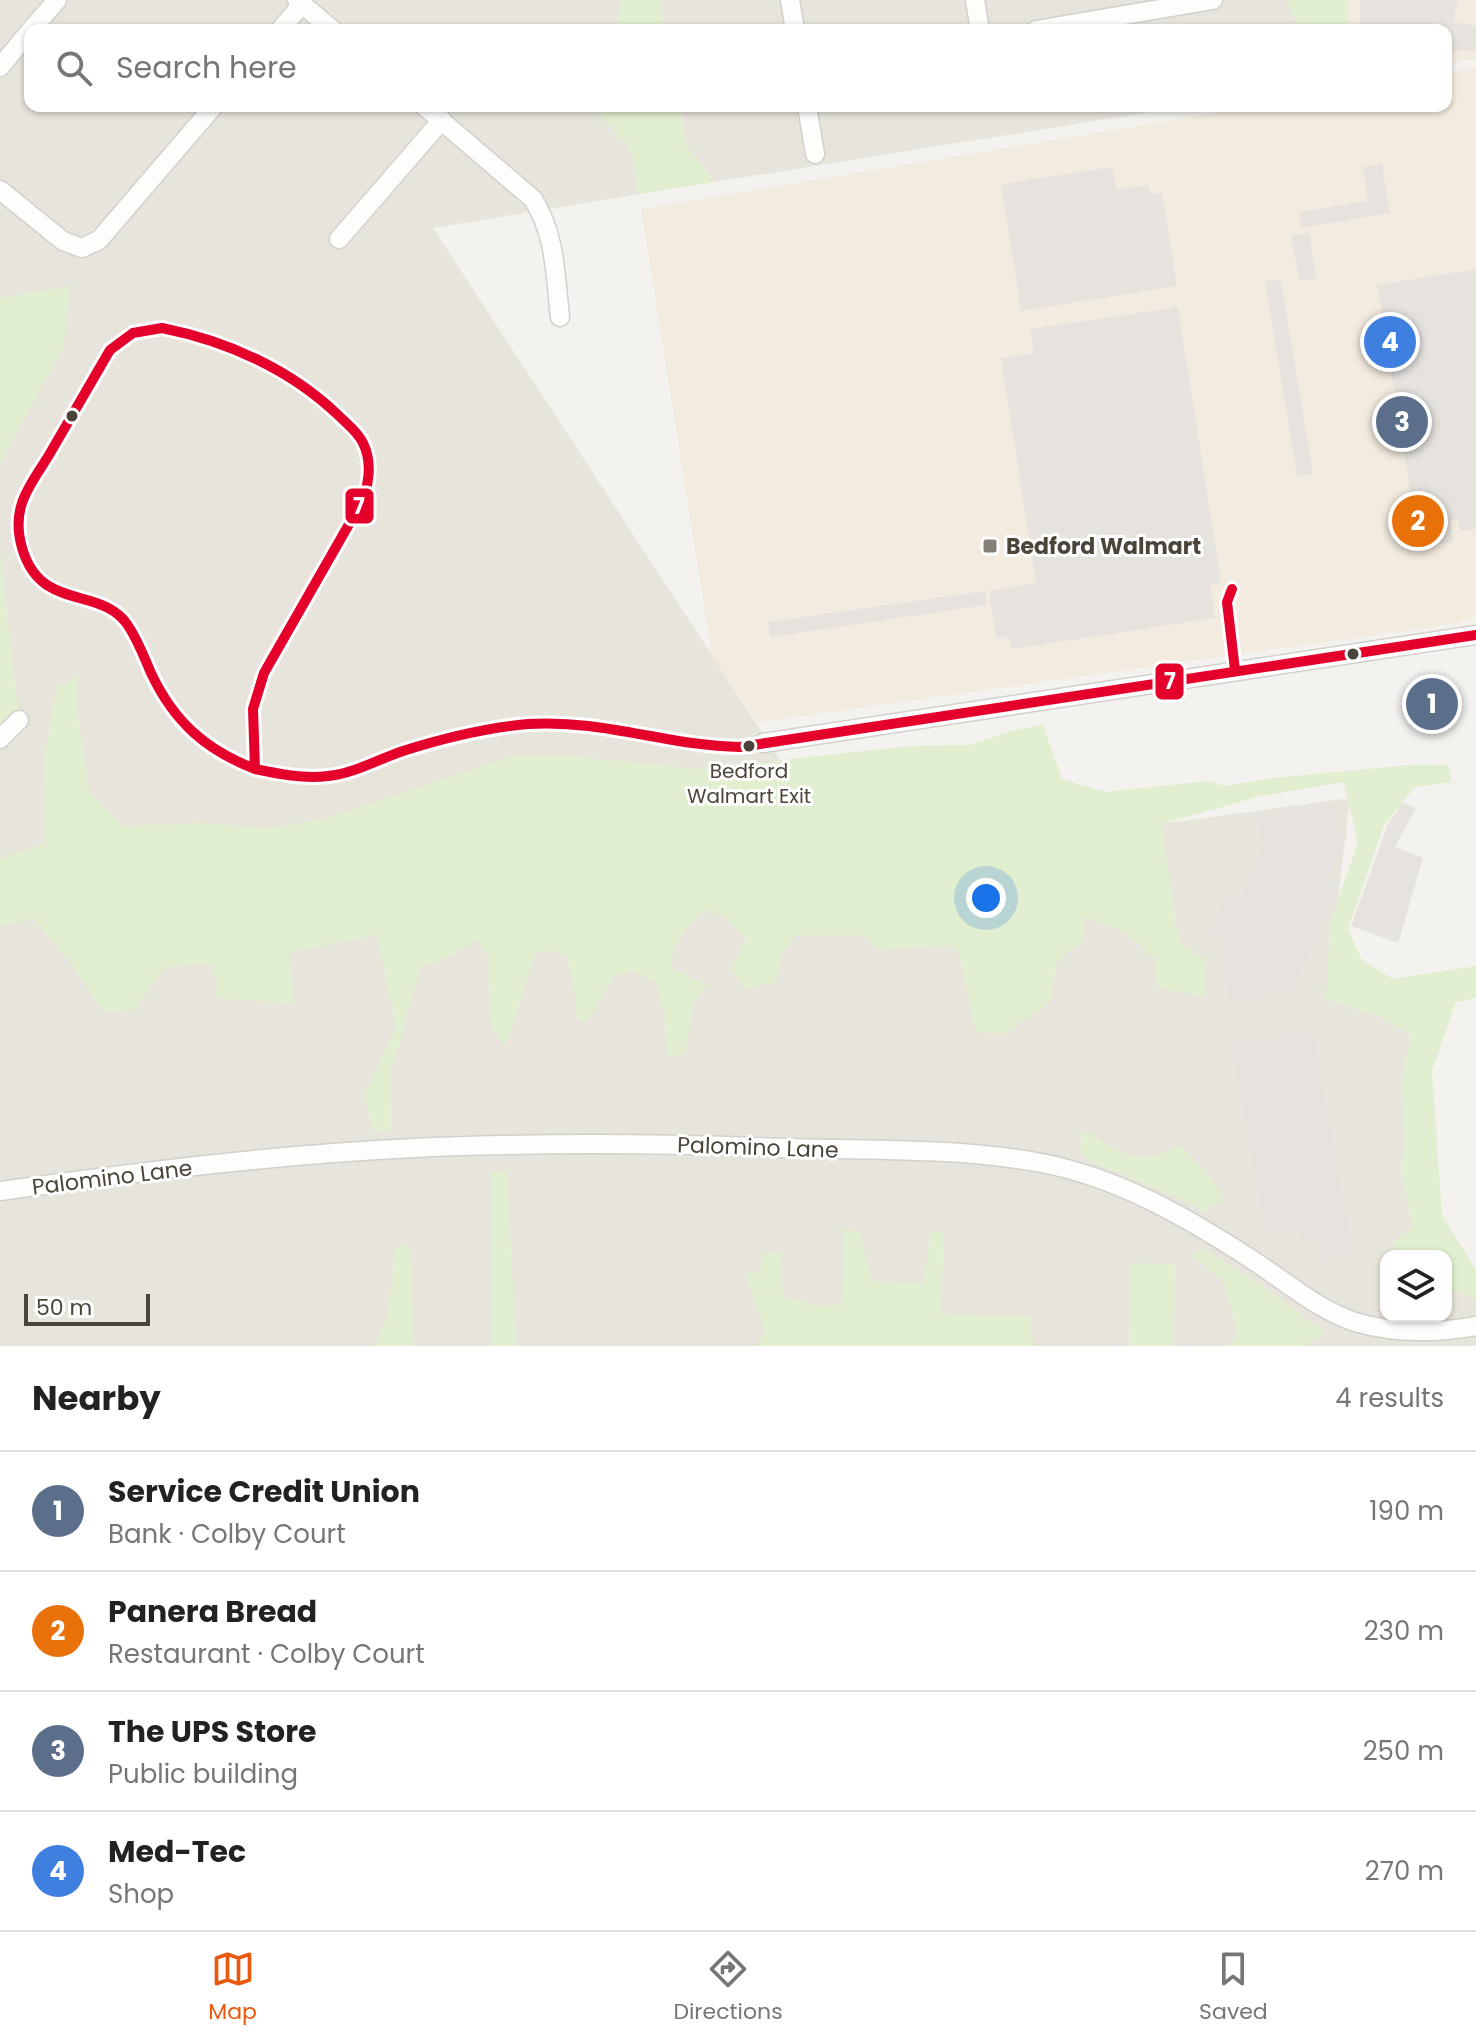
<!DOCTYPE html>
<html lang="en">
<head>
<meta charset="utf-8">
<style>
	body { margin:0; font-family:Poppins,sans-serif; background:#f2f2f2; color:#222 }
	.controls { position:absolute; right:24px; bottom:24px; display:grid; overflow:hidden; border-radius:16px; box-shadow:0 2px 6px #0004 }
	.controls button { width:72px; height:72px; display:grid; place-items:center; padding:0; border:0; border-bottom:2px solid #e0e0e0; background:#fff; color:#222; font:40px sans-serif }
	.scale { position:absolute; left:24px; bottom:20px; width:126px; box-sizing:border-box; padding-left:8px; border:4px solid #4b4439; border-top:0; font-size:22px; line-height:28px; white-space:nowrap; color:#4b4439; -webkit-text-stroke:6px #fff; paint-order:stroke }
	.you { position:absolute; left:986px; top:898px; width:28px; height:28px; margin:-20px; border:6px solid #fff; border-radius:50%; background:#1a73e8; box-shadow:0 0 0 12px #1a73e833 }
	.badge { display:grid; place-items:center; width:52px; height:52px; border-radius:50%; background:#ea580c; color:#fff; font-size:26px; font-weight:700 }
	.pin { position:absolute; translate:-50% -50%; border:4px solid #fff; box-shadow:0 2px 8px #0006 }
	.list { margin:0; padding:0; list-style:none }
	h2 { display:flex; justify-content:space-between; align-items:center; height:104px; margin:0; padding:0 32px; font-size:34px }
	h2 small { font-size:26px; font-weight:400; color:#767676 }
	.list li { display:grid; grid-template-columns:52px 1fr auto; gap:24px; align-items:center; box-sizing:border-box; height:120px; padding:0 32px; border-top:2px solid #e0e0e0 }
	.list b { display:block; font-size:30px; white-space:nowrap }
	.list p { margin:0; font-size:26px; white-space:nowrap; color:#767676 }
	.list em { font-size:26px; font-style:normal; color:#767676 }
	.icon { flex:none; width:44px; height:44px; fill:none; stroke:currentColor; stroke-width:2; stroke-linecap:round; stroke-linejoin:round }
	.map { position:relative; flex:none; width:1476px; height:1346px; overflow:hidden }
	.search { position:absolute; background:#fff; box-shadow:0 2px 6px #0004; left:24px; right:24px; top:24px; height:88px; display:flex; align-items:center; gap:20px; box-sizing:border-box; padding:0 28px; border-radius:16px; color:#767676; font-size:30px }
	.sheet { height:584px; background:#fff }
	nav { display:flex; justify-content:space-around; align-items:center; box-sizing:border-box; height:112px; border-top:2px solid #e0e0e0; background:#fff; font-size:22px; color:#767676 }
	nav a { display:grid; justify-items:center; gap:4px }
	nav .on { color:#ea580c }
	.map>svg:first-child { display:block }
</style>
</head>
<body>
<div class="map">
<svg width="1476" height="1346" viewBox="0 0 1476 1346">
	<rect width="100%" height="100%" fill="#f4f2ee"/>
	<path fill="#e7e4dc" d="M 0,0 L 621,0 L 617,30 L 30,30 L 30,106 L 590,106 L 630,147 L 639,194 L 433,228 L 781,761 L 1161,824 L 1350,798 L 1326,999 L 1380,1017 L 1411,1035 L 1402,1082 L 1405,1148 L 1401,1170 L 1413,1228 L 1392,1243 L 1404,1256 L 1386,1256 L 1386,1316 L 1446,1316 L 1446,1288 L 1476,1299 L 1476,1346 L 0,1346 Z
		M 662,0 L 1146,0 L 1154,2 L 1156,0 L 1286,0 L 1300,30 L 663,30 Z
		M 679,106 L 1187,106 L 715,182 L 687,147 Z"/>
	<path fill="#f3ebdf" d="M 1348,0 L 1476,0 L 1476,59 L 1446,64 L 1446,30 L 1348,30 Z
		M 1476,68 L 1476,617 L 1454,624 L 758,722 L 712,656 L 641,209 L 1257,106 L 1446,106 L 1446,73 Z"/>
	<path fill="#e1eecf" d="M 621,0 L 662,0 L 663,30 L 617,30 Z
		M 1286,0 L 1348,0 L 1348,30 L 1300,30 Z
		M 590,106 L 679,106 L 687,147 L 715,182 L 639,194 L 630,147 Z
		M 70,286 L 63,348 L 0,463 L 0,298 Z
		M 0,551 L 19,720 L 0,725 Z
		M 77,675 L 77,711 L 90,793 L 123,827 L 197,822 L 269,829 L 331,817 L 515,755 L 569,756 L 702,769 L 909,746 L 970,745 L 1014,730 L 1043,725 L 1062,779 L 1105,792 L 1208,781 L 1225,786 L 1273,778 L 1410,765 L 1448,765 L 1452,782 L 1415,787 L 1384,825 L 1348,929 L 1362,960 L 1393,979 L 1476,966 L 1476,998 L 1456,1002 L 1432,1071 L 1442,1215 L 1476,1270 L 1476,1299 L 1446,1288 L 1446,1256 L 1404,1256 L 1391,1243 L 1413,1228 L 1401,1170 L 1405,1148 L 1402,1082 L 1411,1035 L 1380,1017 L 1326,999 L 1330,922 L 1358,843 L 1344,782 L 1261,796 L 1161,824 L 1179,942 L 1206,961 L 1204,996 L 1157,988 L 1155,959 L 1123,931 L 1084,917 L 1084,940 L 1057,961 L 1050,1001 L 1005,1034 L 976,1033 L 959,954 L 950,945 L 880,950 L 863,935 L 795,936 L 783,952 L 775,982 L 744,989 L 732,968 L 746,938 L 722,915 L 704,910 C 688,926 670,943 672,968 L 707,985 L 694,1002 L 685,1053 L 668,1058 L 663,1010 L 656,983 L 633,971 L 614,976 L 588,1020 L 577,1020 L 573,979 L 566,955 L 552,951 L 535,953 L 506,1047 L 491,1027 L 487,957 L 477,939 L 455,954 L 420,968 L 392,1070 L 391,1131 L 372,1131 L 365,1094 L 396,1027 L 377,935 L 289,952 L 294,1004 L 217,998 L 213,964 L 164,967 L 135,1009 L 103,1012 L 71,964 L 33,918 L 0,926 L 0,859 L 46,843 L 45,755 L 56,689 Z
		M 1082,1129 C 1123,1153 1131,1169 1179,1146 L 1204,1169 L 1224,1198 L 1204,1212 L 1188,1202 L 1089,1161 L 1080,1152 Z
		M 492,1172 L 507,1172 L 516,1346 L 491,1346 Z
		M 844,1230 L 859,1230 L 872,1281 L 924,1284 L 930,1232 L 944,1232 L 941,1314 L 1032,1317 L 1033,1346 L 757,1346 L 765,1330 L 745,1273 L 758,1273 L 765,1253 L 781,1252 L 783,1297 L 822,1307 L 842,1304 Z
		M 410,1245 L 414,1346 L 374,1346 L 388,1315 L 395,1247 Z
		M 1202,1248 L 1258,1283 L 1325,1333 L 1305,1346 L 1227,1346 L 1238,1334 L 1224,1283 L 1193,1255 Z
		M 1130,1263 L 1175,1264 L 1174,1346 L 1129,1346 Z"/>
	<path fill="#e6e3df" d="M 1360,0 L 1458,0 L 1453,22 L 1476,26 L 1476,51 L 1446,50 L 1446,30 L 1360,30 Z
		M 1382,164 L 1390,213 L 1302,228 L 1299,212 L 1368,201 L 1363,167 Z
		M 1112,167 L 1116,190 L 1148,185 L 1150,194 L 1162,193 L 1177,286 L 1021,311 L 1001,184 Z
		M 1309,233 L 1317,278 L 1299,281 L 1291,235 Z
		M 1476,269 L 1476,529 L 1460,531 L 1457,519 L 1450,520 L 1453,542 L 1419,547 L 1377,285 Z
		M 1281,279 L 1313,474 L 1297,477 L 1265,281 Z
		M 1178,307 L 1221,582 L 1210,584 L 1215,618 L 1012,649 L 1009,636 L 996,638 L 989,591 L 1036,583 L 1001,358 L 1034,353 L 1030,329 Z
		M 985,591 L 987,605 L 770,637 L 768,622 Z
		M 1336,803 L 1339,821 L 1335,831 L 1347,837 L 1327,881 L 1339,887 L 1291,993 L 1229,1000 L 1222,940 L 1209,934 L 1227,893 L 1241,898 L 1263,846 L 1258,817 Z
		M 1403,803 L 1416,808 L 1395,847 L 1423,858 L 1398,943 L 1351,926 L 1388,824 Z
		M 1312,1030 L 1354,1256 L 1320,1262 L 1316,1241 L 1302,1243 L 1300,1229 L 1266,1235 L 1231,1045 Z"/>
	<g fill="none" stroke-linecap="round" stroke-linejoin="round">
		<g stroke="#d2d0cb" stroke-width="21">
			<path id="street" d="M 297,0 L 333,30
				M 790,0 L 795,30
				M 975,0 L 980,30
				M 31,30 L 57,0
				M 280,30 L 302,4
				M 1036,30 L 1213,0
				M 0,67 L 30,31
				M 424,106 L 533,199 C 556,236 555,274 560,317
				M 807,106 L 815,154
				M 0,190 L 63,241 L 82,248 L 99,240 L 214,106
				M 339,239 L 442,120
				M 0,739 L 19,720
				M 763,743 L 1476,635
				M 0,1191 C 131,1173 263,1156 395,1149 C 525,1142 655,1143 785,1148 C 868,1150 954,1148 1036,1162 C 1117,1176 1190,1219 1257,1263 C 1289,1284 1319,1310 1355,1322 C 1395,1334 1436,1333 1476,1326"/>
		</g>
		<use href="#street" stroke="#fdfdfc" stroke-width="18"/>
		<g stroke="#fff" stroke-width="16">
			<path id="bus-1" d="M 162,328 C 227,341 290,369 338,415 C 347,424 358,432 363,443 C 372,461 369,480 364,498 L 264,673 L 253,709 L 255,769 C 206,750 174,722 151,673 C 144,657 138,640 127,624 C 108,597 72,602 47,585 C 23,569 13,530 22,503 C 27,487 40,470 49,455 C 69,420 90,385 110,350 L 133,333 Z
				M 1232,589 L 1227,602 L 1235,670
				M 255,769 C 279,774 303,779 328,776 C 353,774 379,759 403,751 C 444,738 485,728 528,724 C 604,719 667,746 740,747 L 1476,635"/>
		</g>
		<use href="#bus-1" stroke="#e4002b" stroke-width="10"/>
	</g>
	<g fill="#4b4439" stroke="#fff" stroke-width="3">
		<circle cx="72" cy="416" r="7"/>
		<circle cx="1353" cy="654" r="7"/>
		<circle cx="749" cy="746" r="7"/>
	</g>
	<rect fill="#868178" stroke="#fff" stroke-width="3" x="982" y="538" width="16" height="16" rx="4"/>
	<g text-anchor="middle" stroke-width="6" stroke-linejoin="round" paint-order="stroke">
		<g font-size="20" fill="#4b4439" stroke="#fff">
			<text x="749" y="778">Bedford<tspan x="749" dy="25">Walmart Exit</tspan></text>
		</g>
		<g font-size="22" font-weight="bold" fill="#4b4439" stroke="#fff" text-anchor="start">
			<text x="1006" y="554">Bedford Walmart</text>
		</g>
		<g font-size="22" fill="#4b4439" stroke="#fff">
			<text transform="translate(758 1147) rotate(2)" y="8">Palomino Lane</text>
			<text transform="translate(112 1177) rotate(-7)" y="8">Palomino Lane</text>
		</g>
	</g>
	<g stroke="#fff" stroke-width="3">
		<rect x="344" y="487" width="31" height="38" rx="8" fill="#e4002b"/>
		<rect x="1154" y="662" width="31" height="39" rx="8" fill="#e4002b"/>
	</g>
	<g font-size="22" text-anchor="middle" font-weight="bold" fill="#fff">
		<text x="359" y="514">7</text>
		<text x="1170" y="689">7</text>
	</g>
</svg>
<div class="controls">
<button><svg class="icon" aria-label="layers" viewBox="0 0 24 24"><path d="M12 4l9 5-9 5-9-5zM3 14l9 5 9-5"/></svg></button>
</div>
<div class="scale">50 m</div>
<div class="you"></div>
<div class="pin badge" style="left:1432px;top:704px;background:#5c6f8a">1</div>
<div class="pin badge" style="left:1418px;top:521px;background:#e8710a">2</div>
<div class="pin badge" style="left:1402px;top:422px;background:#5c6f8a">3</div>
<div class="pin badge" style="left:1390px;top:342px;background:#3f7fe0">4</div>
<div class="search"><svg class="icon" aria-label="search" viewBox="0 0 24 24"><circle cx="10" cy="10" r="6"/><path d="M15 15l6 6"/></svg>Search here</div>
</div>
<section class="sheet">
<h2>Nearby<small>4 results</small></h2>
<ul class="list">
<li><span class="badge" style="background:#5c6f8a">1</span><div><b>Service Credit Union</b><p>Bank · Colby Court</p></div><em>190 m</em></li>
<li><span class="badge" style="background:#e8710a">2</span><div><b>Panera Bread</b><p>Restaurant · Colby Court</p></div><em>230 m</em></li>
<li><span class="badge" style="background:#5c6f8a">3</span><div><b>The UPS Store</b><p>Public building</p></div><em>250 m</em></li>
<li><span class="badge" style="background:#3f7fe0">4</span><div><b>Med-Tec</b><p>Shop</p></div><em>270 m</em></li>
</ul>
</section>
<nav>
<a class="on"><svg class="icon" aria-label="map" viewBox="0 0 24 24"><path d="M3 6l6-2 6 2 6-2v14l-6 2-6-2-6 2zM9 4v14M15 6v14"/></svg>Map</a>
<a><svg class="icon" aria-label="directions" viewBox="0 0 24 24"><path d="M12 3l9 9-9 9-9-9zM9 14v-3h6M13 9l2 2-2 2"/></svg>Directions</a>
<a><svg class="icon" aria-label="saved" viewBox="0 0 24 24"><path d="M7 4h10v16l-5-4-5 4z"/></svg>Saved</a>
</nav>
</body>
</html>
